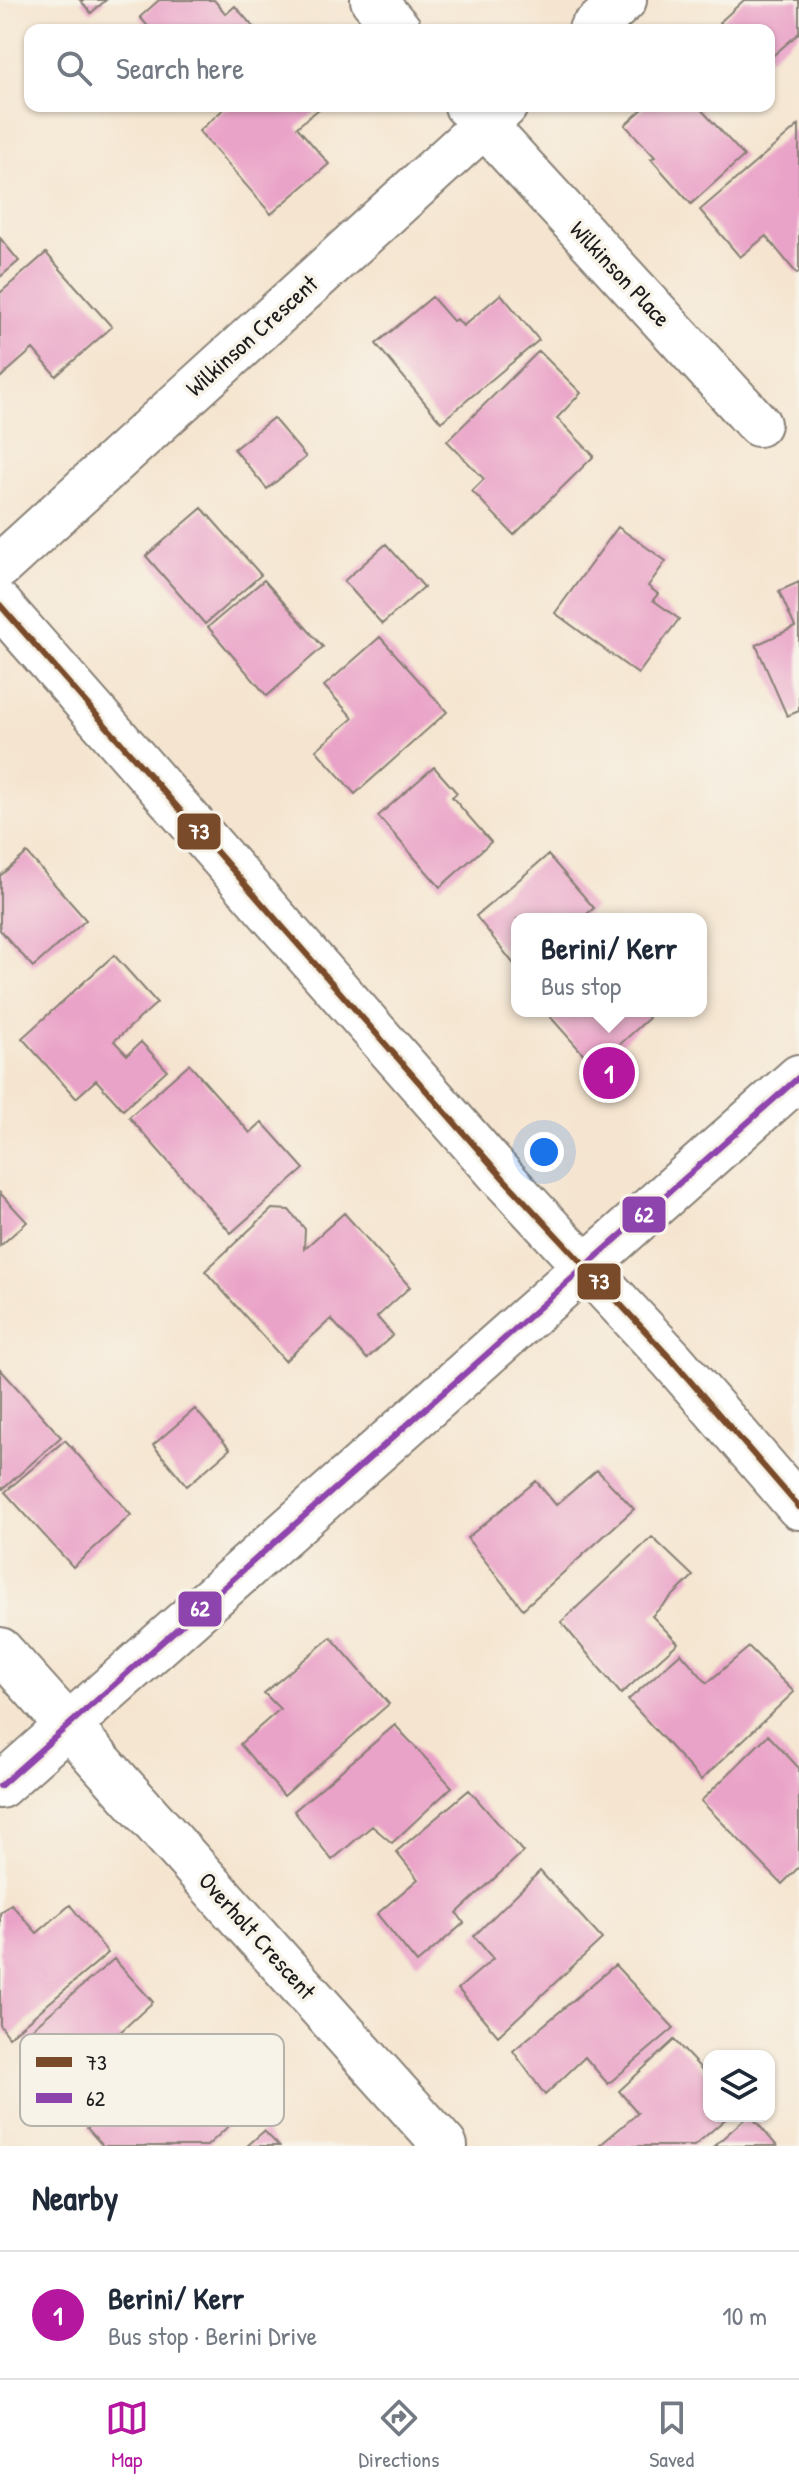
<!DOCTYPE html>
<html lang="en">
<head>
<meta charset="utf-8">
<style>
	body { margin:0; font-family:"Patrick Hand",sans-serif; background:#f2f2f3; color:#1f2937 }
	.controls { position:absolute; right:24px; bottom:24px; display:grid; overflow:hidden; border-radius:16px; box-shadow:0 2px 6px #0004 }
	.controls button { width:72px; height:72px; display:grid; place-items:center; padding:0; border:0; border-bottom:2px solid #e0e1e3; background:#fff; color:#1f2937; font:40px sans-serif }
	.you { position:absolute; left:544px; top:1152px; width:28px; height:28px; margin:-20px; border:6px solid #fff; border-radius:50%; background:#1a73e8; box-shadow:0 0 0 12px #1a73e833 }
	.badge { display:grid; place-items:center; width:52px; height:52px; border-radius:50%; background:#b5179e; color:#fff; font-size:26px; font-weight:700 }
	.pin { position:absolute; translate:-50% -50%; border:4px solid #fff; box-shadow:0 2px 8px #0006 }
	.popup { position:absolute; left:511px; top:913px; width:196px; height:104px; box-sizing:border-box; display:grid; place-content:center; border-radius:16px; background:#fff; filter:drop-shadow(0 2px 6px #0005); font-size:26px; white-space:nowrap; color:#747a83 }
	.popup b { font-size:30px; color:#1f2937 }
	.popup::after { content:''; position:absolute; left:50%; top:100%; margin-left:-16px; border:16px solid transparent; border-top-color:#fff }
	.list { margin:0; padding:0; list-style:none }
	h2 { display:flex; justify-content:space-between; align-items:center; height:104px; margin:0; padding:0 32px; font-size:34px }
	h2 small { font-size:26px; font-weight:400; color:#747a83 }
	.list li { display:grid; grid-template-columns:52px 1fr auto; gap:24px; align-items:center; box-sizing:border-box; height:128px; padding:0 32px; border-top:2px solid #e0e1e3 }
	.list b { display:block; font-size:30px; white-space:nowrap }
	.list p { margin:0; font-size:26px; white-space:nowrap; color:#747a83 }
	.list em { font-size:26px; font-style:normal; color:#747a83 }
	.icon { flex:none; width:44px; height:44px; fill:none; stroke:currentColor; stroke-width:2; stroke-linecap:round; stroke-linejoin:round }
	.map { position:relative; flex:none; width:799px; height:2146px; overflow:hidden }
	.search { position:absolute; background:#fff; box-shadow:0 2px 6px #0004; left:24px; right:24px; top:24px; height:88px; display:flex; align-items:center; gap:20px; box-sizing:border-box; padding:0 28px; border-radius:16px; color:#747a83; font-size:30px }
	.sheet { height:232px; background:#fff }
	nav { display:flex; justify-content:space-around; align-items:center; box-sizing:border-box; height:112px; border-top:2px solid #e0e1e3; background:#fff; font-size:22px; color:#747a83 }
	nav a { display:grid; justify-items:center; gap:4px }
	nav .on { color:#b5179e }
	.map>svg:first-child { display:block }
</style>
</head>
<body>
<div class="map">
<svg width="799" height="2146" viewBox="0 0 799 2146">
	<rect width="100%" height="100%" fill="#f7f3e8"/>
	<filter id="ink" filterUnits="userSpaceOnUse"><feTurbulence type="fractalNoise" baseFrequency=".0125" numOctaves="2"/><feDisplacementMap in="SourceGraphic" scale="16" xChannelSelector="R" yChannelSelector="G"/><feConvolveMatrix kernelMatrix="1 2 1 2 8 2 1 2 1" color-interpolation-filters="sRGB"/></filter>
	<filter id="wash" filterUnits="userSpaceOnUse"><feTurbulence type="fractalNoise" baseFrequency=".006" numOctaves="4" result="noise"/><feDisplacementMap in="SourceGraphic" scale="32" xChannelSelector="R" yChannelSelector="G"/><feGaussianBlur stdDeviation="1.8" result="paint"/><feColorMatrix in="noise" values="0 0 0 0 0 0 0 0 0 0 0 0 0 0 0 0 0 1.4 0 .05"/><feComposite in="paint" operator="in"/></filter>
	<g filter="url(#wash)">
		<rect width="100%" height="100%" fill="#f5e5d0"/>
		<g id="blocks">
			<path fill="#eaa3c8" d="M 80,0 L 106,0 L 91,13 Z
				M 159,0 L 214,0 L 226,14 L 235,6 L 256,30 L 151,30 L 140,17 Z
				M 744,0 L 799,0 L 799,33 L 769,59 L 769,30 L 727,30 L 720,22 Z
				M 227,106 L 316,106 L 319,109 L 297,127 L 329,164 L 271,214 L 199,131 Z
				M 646,106 L 698,106 L 744,156 L 691,204 L 651,159 L 655,157 L 625,125 Z
				M 799,125 L 799,272 L 797,274 L 766,236 L 740,257 L 700,210 Z
				M 0,238 L 19,261 L 0,277 Z
				M 46,253 L 112,327 L 56,376 L 33,349 L 0,378 L 0,293 Z
				M 501,294 L 539,340 L 441,422 L 376,344 L 432,297 L 453,321 L 457,319 L 463,326 Z
				M 539,351 L 581,393 L 557,418 L 594,456 L 514,535 L 472,491 L 484,479 L 447,441 Z
				M 273,418 L 306,457 L 267,489 L 234,449 Z
				M 202,508 L 261,575 L 205,624 L 146,556 Z
				M 618,527 L 666,561 L 648,586 L 658,594 L 653,600 L 679,619 L 638,674 L 555,613 Z
				M 386,544 L 424,587 L 382,624 L 344,581 Z
				M 264,580 L 323,647 L 267,696 L 208,627 Z
				M 799,582 L 799,711 L 787,716 L 756,645 L 795,627 L 779,591 Z
				M 380,637 L 447,712 L 355,794 L 316,750 L 353,718 L 324,686 Z
				M 434,767 L 457,793 L 452,797 L 491,842 L 440,887 L 378,816 Z
				M 27,853 L 86,920 L 33,967 L 0,930 L 0,876 Z
				M 548,855 L 594,908 L 581,919 L 517,919 L 517,968 L 476,916 Z
				M 114,955 L 157,1003 L 114,1041 L 127,1055 L 141,1042 L 167,1070 L 123,1110 L 96,1080 L 76,1098 L 22,1038 Z
				M 545,1011 L 643,1011 L 649,1018 L 595,1067 Z
				M 189,1064 L 250,1133 L 262,1122 L 304,1169 L 231,1233 L 129,1117 Z
				M 0,1193 L 27,1222 L 0,1246 Z
				M 272,1209 L 289,1210 L 305,1229 L 304,1249 L 344,1213 L 410,1287 L 377,1317 L 393,1335 L 367,1359 L 331,1319 L 285,1361 L 205,1271 Z
				M 0,1369 L 61,1437 L 3,1489 L 0,1486 Z
				M 195,1409 L 230,1449 L 187,1486 L 153,1445 Z
				M 65,1440 L 131,1515 L 73,1567 L 5,1492 Z
				M 597,1470 L 634,1509 L 523,1609 L 467,1538 L 536,1481 L 556,1505 Z
				M 652,1537 L 693,1576 L 652,1616 L 678,1643 L 621,1694 L 561,1622 Z
				M 331,1637 L 389,1704 L 284,1796 L 240,1744 L 280,1709 L 264,1693 Z
				M 749,1647 L 794,1692 L 701,1780 L 628,1700 L 681,1653 L 707,1683 Z
				M 395,1725 L 452,1787 L 392,1843 L 372,1826 L 332,1860 L 294,1811 Z
				M 768,1735 L 799,1768 L 799,1867 L 782,1884 L 701,1801 Z
				M 469,1790 L 523,1852 L 457,1913 L 464,1923 L 417,1963 L 377,1914 L 418,1879 L 396,1852 Z
				M 540,1871 L 602,1939 L 498,2036 L 458,1989 L 493,1959 L 474,1936 Z
				M 11,1904 L 37,1933 L 70,1905 L 108,1953 L 9,2037 L 0,2025 L 0,1913 Z
				M 114,1959 L 153,2002 L 118,2034 L 146,2068 L 91,2113 L 23,2036 Z
				M 615,1965 L 674,2028 L 608,2084 L 585,2057 L 545,2095 L 513,2051 Z
				M 674,2040 L 709,2077 L 709,2116 L 729,2116 L 694,2146 L 599,2146 L 638,2113 L 619,2091 Z
				M 208,2064 L 248,2108 L 207,2146 L 103,2146 L 87,2128 L 160,2065 L 178,2085 Z
				M 748,2116 L 751,2116 L 777,2146 L 714,2146 Z
				M 264,2131 L 279,2146 L 247,2146 Z"/>
		</g>
	</g>
	<g filter="url(#ink)">
		<use href="#blocks" fill-opacity="0" stroke="#888076" stroke-width="2"/>
		<g fill="none" stroke-linecap="round" stroke-linejoin="round">
			<g stroke="#888076" stroke-width="48">
				<path id="minor" d="M 373,0 L 399,30
					M 591,30 L 624,0
					M 467,106 L 758,424
					M 0,566 L 505,106
					M 0,605 L 503,1178 L 672,1360 L 799,1507
					M 0,1650 L 445,2146
					M 0,1786 L 799,1077"/>
			</g>
			<use href="#minor" stroke="#fff" stroke-width="44"/>
			<g stroke="#f7f3e8" stroke-width="12">
				<path id="bus-1" d="M 0,605 L 503,1178 L 672,1360 L 799,1507"/>
			</g>
			<g stroke="#f7f3e8" stroke-width="12">
				<path id="bus-2" d="M 0,1786 L 799,1077"/>
			</g>
			<use href="#bus-1" stroke="#7a4b2a" stroke-width="6"/>
			<use href="#bus-2" stroke="#8e44ad" stroke-width="6"/>
		</g>
	</g>
	<g text-anchor="middle" stroke-width="7" stroke-linejoin="round" paint-order="stroke">
		<g font-size="24" fill="#1c1c1c" stroke="#f7f3e8">
			<text transform="translate(620 274) rotate(47)" y="8">Wilkinson Place</text>
			<text transform="translate(252 336) rotate(-42)" y="8">Wilkinson Crescent</text>
			<text transform="translate(257 1936) rotate(48)" y="8">Overholt Crescent</text>
		</g>
	</g>
	<rect x="20" y="2034" width="264" height="92" rx="12" fill="#f7f3e8" stroke="#b5b2ab" stroke-width="2"/>
	<rect x="36" y="2057" width="36" height="10" fill="#7a4b2a"/>
	<rect x="36" y="2093" width="36" height="10" fill="#8e44ad"/>
	<g font-size="22" fill="#1c1c1c">
		<text x="86" y="2070">73</text>
		<text x="86" y="2106">62</text>
	</g>
	<g stroke="#f7f3e8" stroke-width="3">
		<rect x="176" y="812" width="46" height="39" rx="8" fill="#7a4b2a"/>
		<rect x="621" y="1195" width="46" height="39" rx="8" fill="#8e44ad"/>
		<rect x="576" y="1262" width="46" height="39" rx="8" fill="#7a4b2a"/>
		<rect x="177" y="1590" width="46" height="38" rx="8" fill="#8e44ad"/>
	</g>
	<g font-size="22" text-anchor="middle" font-weight="bold" fill="#fff">
		<text x="199" y="839">73</text>
		<text x="644" y="1222">62</text>
		<text x="599" y="1289">73</text>
		<text x="200" y="1616">62</text>
	</g>
</svg>
<div class="controls">
<button><svg class="icon" aria-label="layers" viewBox="0 0 24 24"><path d="M12 4l9 5-9 5-9-5zM3 14l9 5 9-5"/></svg></button>
</div>
<div class="you"></div>
<div class="pin badge" style="left:609px;top:1073px">1</div>
<div class="popup"><b>Berini/ Kerr</b>Bus stop</div>
<div class="search"><svg class="icon" aria-label="search" viewBox="0 0 24 24"><circle cx="10" cy="10" r="6"/><path d="M15 15l6 6"/></svg>Search here</div>
</div>
<section class="sheet">
<h2>Nearby<small></small></h2>
<ul class="list">
<li><span class="badge">1</span><div><b>Berini/ Kerr</b><p>Bus stop · Berini Drive</p></div><em>10 m</em></li>
</ul>
</section>
<nav>
<a class="on"><svg class="icon" aria-label="map" viewBox="0 0 24 24"><path d="M3 6l6-2 6 2 6-2v14l-6 2-6-2-6 2zM9 4v14M15 6v14"/></svg>Map</a>
<a><svg class="icon" aria-label="directions" viewBox="0 0 24 24"><path d="M12 3l9 9-9 9-9-9zM9 14v-3h6M13 9l2 2-2 2"/></svg>Directions</a>
<a><svg class="icon" aria-label="saved" viewBox="0 0 24 24"><path d="M7 4h10v16l-5-4-5 4z"/></svg>Saved</a>
</nav>
</body>
</html>
